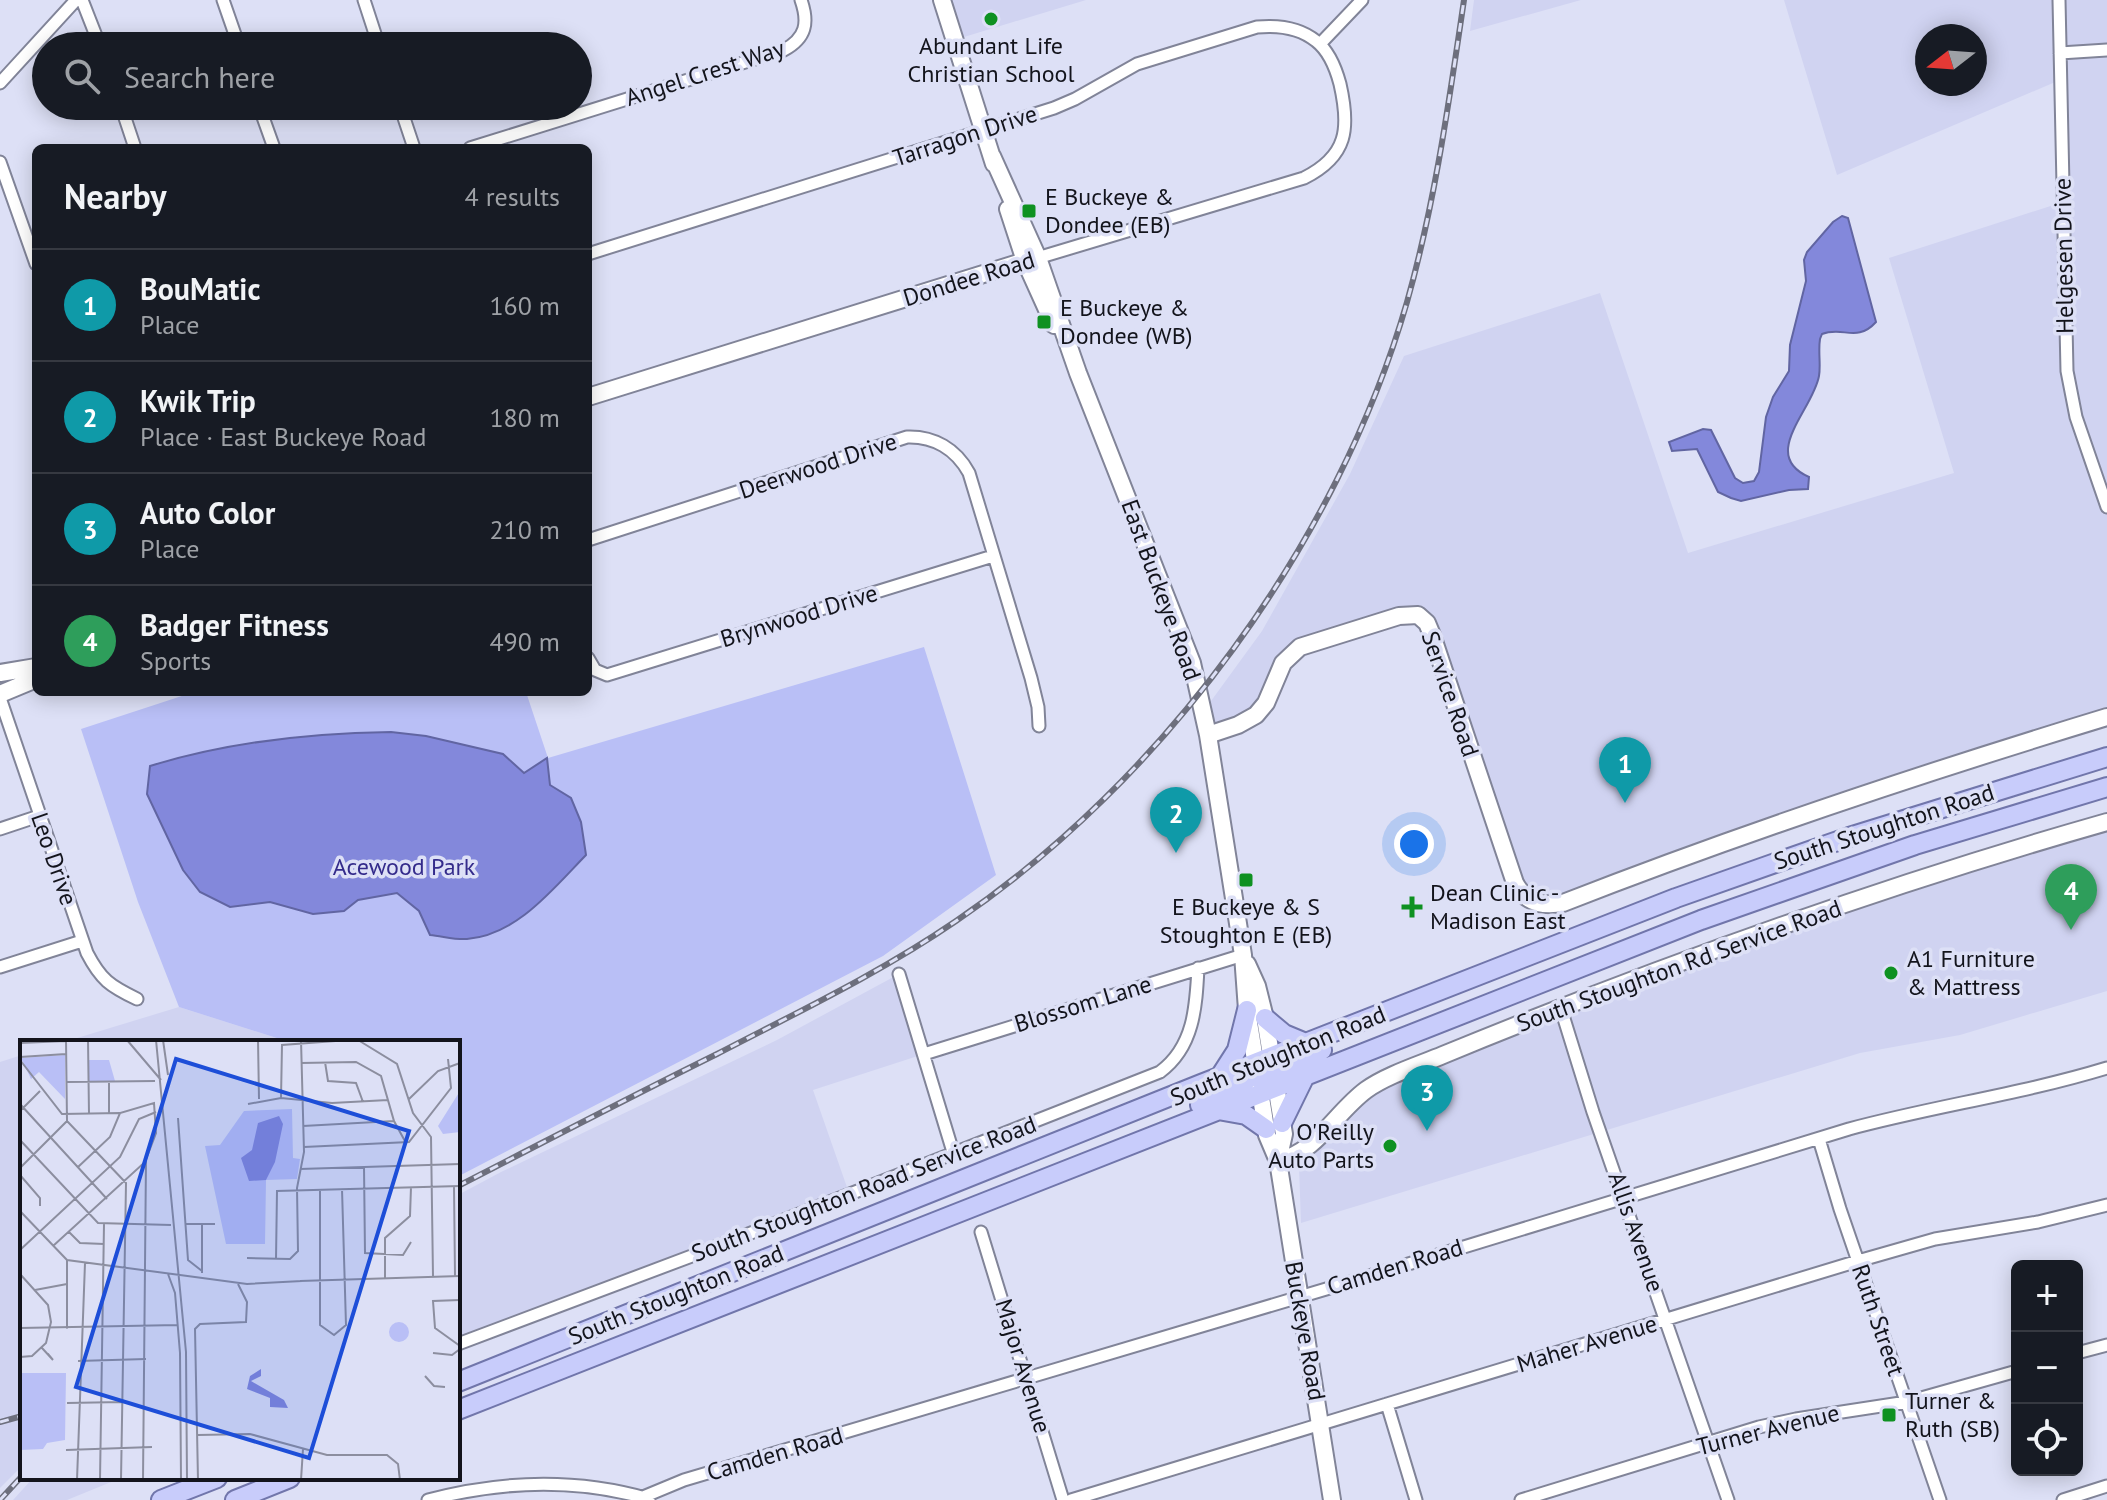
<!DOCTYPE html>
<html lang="en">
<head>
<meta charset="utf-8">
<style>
	body { margin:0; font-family:"PT Sans",sans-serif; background:#20242c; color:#f1f3f6 }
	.controls { position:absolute; right:24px; bottom:24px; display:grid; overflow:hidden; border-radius:12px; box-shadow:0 4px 20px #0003 }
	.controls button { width:72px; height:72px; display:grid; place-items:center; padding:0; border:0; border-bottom:2px solid #363941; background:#171b24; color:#f1f3f6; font:40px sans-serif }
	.compass { position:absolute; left:1915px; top:24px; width:72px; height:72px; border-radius:50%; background:#171b24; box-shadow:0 4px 20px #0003; rotate:253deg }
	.you { position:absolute; left:1414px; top:844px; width:28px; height:28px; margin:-20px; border:6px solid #fff; border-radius:50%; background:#1a73e8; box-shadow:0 0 0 12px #1a73e833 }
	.badge { display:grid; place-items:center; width:52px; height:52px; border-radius:50%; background:#0e9121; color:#fff; font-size:26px; font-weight:700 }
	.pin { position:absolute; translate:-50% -66px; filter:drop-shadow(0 2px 4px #0008) }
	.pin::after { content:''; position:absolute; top:42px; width:28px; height:24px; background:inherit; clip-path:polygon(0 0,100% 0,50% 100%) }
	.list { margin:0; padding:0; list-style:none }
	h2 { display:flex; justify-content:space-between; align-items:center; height:104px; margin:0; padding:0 32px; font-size:34px }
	h2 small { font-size:26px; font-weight:400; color:#9ea1a6 }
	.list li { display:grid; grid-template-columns:52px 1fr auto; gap:24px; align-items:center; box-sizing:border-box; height:112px; padding:0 32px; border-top:2px solid #363941 }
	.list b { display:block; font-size:30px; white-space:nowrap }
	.list p { margin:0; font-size:26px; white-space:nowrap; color:#9ea1a6 }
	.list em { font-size:26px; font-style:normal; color:#9ea1a6 }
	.icon { flex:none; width:44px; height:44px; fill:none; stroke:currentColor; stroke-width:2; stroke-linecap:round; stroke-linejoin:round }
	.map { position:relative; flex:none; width:2107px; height:1500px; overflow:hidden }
	.search { position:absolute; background:#171b24; box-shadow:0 4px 20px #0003; left:32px; top:32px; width:560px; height:88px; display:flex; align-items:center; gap:20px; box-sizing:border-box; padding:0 28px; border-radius:44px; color:#9ea1a6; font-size:30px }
	.panel { position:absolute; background:#171b24; box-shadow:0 4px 20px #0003; left:32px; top:144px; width:560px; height:552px; border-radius:12px }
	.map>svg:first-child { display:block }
</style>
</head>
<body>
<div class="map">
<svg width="2107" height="1500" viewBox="0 0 2107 1500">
	<rect width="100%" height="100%" fill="#dde0f6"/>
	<path fill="#d0d3f1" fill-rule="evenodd" d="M 952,0 L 1086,0 L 964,37 Z
		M 1474,0 L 1581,0 L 1470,31 Z
		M 1784,0 L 2107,0 L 2107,717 L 1563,903 L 1526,897 L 1422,617 L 1300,647 L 1266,703 L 1208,735 L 1203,712 L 1262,631 L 1350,474 L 1404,356 L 1600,293 L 1688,553 L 1954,473 L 1889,258 L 2063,202 L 2060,80 L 1837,175 ZM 1927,36 L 1975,36 L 1975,84 L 1927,84 Z
		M 2107,829 L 2107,991 L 1960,1035 L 1860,1053 L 1301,1223 L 1299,1166 L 1318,1151 L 1352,1108 L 1373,1093 L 1441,1064 L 1744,946 L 1889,896 Z
		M 899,974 L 924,1054 L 813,1090 L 849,1193 L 458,1344 L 458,1195 L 501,1172 L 777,1040 Z
		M 179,1007 L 289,1042 L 64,1042 Z
		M 22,1055 L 22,1466 L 0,1488 L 0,1062 Z
		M 33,1478 L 121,1478 L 67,1500 L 13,1500 Z"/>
	<path fill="#b9bff6" d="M 924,647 L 996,875 L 883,956 L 459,1176 L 458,1042 L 289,1042 L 179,1007 L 138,902 L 81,729 L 194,692 L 526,692 L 548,758 Z"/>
	<path fill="#8388db" stroke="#6165a2" stroke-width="2" d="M 1842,216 L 1848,218 L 1876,322 C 1857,343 1843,326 1822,334 L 1820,339 C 1818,351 1821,365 1819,376 C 1813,410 1759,455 1809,477 L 1808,489 L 1789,490 L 1741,501 L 1731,498 L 1718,492 L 1697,449 L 1672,451 L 1669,442 L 1703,429 L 1711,430 L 1735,478 L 1743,483 L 1754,481 L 1759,472 L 1766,417 L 1773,397 L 1789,371 L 1790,345 L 1806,281 L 1804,260 L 1807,252 L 1833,222 Z
		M 391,732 L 426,736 L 503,754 L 524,773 L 547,758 L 550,785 L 571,798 L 581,822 L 586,855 C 553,889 517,935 467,939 C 455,940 442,936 430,935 L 419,911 L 397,893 L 358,900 L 344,911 L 313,914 L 270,902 L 230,907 L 200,892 L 183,870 L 147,794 L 150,766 C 228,742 310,733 391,732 Z"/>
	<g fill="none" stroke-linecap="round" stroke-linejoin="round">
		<g stroke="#818498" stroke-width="15">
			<path id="street" d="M 82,0 L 100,46
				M 223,0 L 239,46
				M 364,0 L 379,46
				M 2059,0 L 2067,371 L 2076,417 L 2107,507
				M 1320,44 L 1362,0
				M 2060,53 L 2107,50
				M 0,83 L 76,0
				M 121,106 L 135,148
				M 259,106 L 274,148
				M 400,106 L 414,148
				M 470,148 L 784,50 C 806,38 809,23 801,0
				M 0,162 L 36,264
				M 588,254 L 1054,108 L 1075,99 L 1137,64 L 1257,27 C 1278,25 1299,27 1316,41 C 1329,51 1336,69 1340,84 C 1350,128 1348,156 1304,178 L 1034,259
				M 588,540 L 907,437 C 934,436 956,449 969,473 L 1031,678 L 1038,707 L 1039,726
				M 588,658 L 595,670 L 607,675 L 993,556
				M 0,698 L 87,953 C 101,980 110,986 137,999
				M 0,829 L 39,816
				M 0,967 L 82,941
				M 899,974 L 953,1152
				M 1561,1009 L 1593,1112 L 1728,1500
				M 924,1054 L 1243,955
				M 1819,1139 L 1840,1209 L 1940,1500
				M 981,1232 L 1063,1500
				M 458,1344 L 705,1251 L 1160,1072 C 1194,1047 1196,1007 1198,968
				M 2077,1353 L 2107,1345
				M 1387,1404 L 1416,1500
				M 643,1497 L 684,1480 L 1343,1284 L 1849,1129 C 1934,1106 2022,1094 2107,1068
				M 428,1500 C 500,1481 576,1478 649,1499
				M 1071,1500 L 1858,1261 L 1935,1239 L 2038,1222 L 2107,1205
				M 1521,1500 L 1759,1427 L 1796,1419 L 1907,1402 L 2017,1371
				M 2063,1500 L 2107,1486"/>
		</g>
		<g stroke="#818498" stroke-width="20">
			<path id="secondary" d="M 942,0 L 994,164
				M 992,156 L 1038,258 L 1078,373 L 1192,663 L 1208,735 L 1243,955 L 1247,1010 L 1267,1135 L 1278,1161 L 1332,1500
				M 1008,209 L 1025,261 L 1054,325
				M 588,397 L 1025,261
				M 0,673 L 36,667
				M 0,694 L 36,679
				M 1208,735 L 1238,725 L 1256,715 L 1266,703 L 1283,663 L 1300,647 L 1399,616 L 1418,615 L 1427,623 L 1432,635 L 1515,883 C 1525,902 1542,907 1563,903 C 1742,833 1923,773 2107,717
				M 1247,964 L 1257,986 L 1265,1018 L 1284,1134 L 1278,1161
				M 1278,1161 C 1317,1152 1335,1113 1366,1090 C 1387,1075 1419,1065 1443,1055 C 1660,966 1882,886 2107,822"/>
		</g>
		<g stroke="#7176ab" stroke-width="22">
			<path id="primary" d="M 1265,1018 L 1284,1034 L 1308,1044
				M 1219,1078 L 1237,1050 L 1247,1010
				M 1263,1087 L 1280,1072 L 1322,1050
				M 1200,1105 L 1238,1086 L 1264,1068
				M 1218,1110 L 1246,1115 L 1266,1129
				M 1282,1123 L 1305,1076
				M 458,1382 L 1201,1084 L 1676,898 L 1849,837 L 2107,757
				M 458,1410 L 1701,920 L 1915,845 L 2107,787
				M 161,1500 L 217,1478
				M 235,1500 L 290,1478"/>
		</g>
		<use href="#street" stroke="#fff" stroke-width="11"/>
		<use href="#secondary" stroke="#fff" stroke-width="16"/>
		<use href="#primary" stroke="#c8ccfb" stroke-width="18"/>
		<g stroke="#6d6f7d" stroke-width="6">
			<path id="rail" d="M 458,1186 C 544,1142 630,1097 717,1054 C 798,1012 880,973 956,921 C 1163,781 1338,542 1407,302 C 1435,203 1449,101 1464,0
				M 0,1422 L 22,1416
				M 0,1500 L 22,1476"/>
		</g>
		<use href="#rail" stroke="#dde0f6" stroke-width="3" stroke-dasharray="9" stroke-linecap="butt"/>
	</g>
	<g fill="#0e9121" stroke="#dde0f6" stroke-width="3">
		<circle cx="991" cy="19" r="8"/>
		<rect x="1021" y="203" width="16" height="16" rx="4"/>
		<rect x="1036" y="314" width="16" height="16" rx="4"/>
		<rect x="1238" y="872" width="16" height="16" rx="4"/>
		<path d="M1408 895h8v8h8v8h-8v8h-8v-8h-8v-8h8z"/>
		<circle cx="1891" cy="973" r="8"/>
		<circle cx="1390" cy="1146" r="8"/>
		<rect x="1881" y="1407" width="16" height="16" rx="4"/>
	</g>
	<g text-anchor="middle" stroke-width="7" stroke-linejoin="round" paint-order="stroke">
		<g font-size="24" fill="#13141c" stroke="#dde0f6" text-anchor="start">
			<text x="991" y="54" text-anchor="middle">Abundant Life<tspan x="991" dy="28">Christian School</tspan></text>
			<text x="1045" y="205">E Buckeye &amp;<tspan x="1045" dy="28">Dondee (EB)</tspan></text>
			<text x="1060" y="316">E Buckeye &amp;<tspan x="1060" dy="28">Dondee (WB)</tspan></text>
			<text x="1430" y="901">Dean Clinic -<tspan x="1430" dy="28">Madison East</tspan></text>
			<text x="1246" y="915" text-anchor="middle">E Buckeye &amp; S<tspan x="1246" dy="28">Stoughton E (EB)</tspan></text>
			<text x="1907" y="967">A1 Furniture<tspan x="1907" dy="28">&amp; Mattress</tspan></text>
			<text x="1374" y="1140" text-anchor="end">O'Reilly<tspan x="1374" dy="28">Auto Parts</tspan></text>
			<text x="1905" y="1409">Turner &amp;<tspan x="1905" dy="28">Ruth (SB)</tspan></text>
		</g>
		<g font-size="24" fill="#13141c" stroke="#dde0f6">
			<text transform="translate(705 73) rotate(-18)" y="8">Angel Crest Way</text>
			<text transform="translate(965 136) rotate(-18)" y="8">Tarragon Drive</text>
			<text transform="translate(2064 256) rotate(-91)" y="8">Helgesen Drive</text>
			<text transform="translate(969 279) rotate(-17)" y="8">Dondee Road</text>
			<text transform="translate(818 466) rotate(-18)" y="8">Deerwood Drive</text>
			<text transform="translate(1161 590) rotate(70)" y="8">East Buckeye Road</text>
			<text transform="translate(799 616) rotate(-17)" y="8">Brynwood Drive</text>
			<text transform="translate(1450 694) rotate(71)" y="8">Service Road</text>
			<text transform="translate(1884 827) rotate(-18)" y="8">South Stoughton Road</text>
			<text transform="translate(54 859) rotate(71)" y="8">Leo Drive</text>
			<text transform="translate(1679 966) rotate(-20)" y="8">South Stoughton Rd Service Road</text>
			<text transform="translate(1083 1004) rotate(-17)" y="8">Blossom Lane</text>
			<text transform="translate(1278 1056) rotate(-22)" y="8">South Stoughton Road</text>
			<text transform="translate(864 1189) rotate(-21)" y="8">South Stoughton Road Service Road</text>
			<text transform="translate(1636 1232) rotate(71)" y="8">Allis Avenue</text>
			<text transform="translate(1395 1267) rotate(-17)" y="8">Camden Road</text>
			<text transform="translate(676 1295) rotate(-22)" y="8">South Stoughton Road</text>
			<text transform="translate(1878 1320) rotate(71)" y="8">Ruth Street</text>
			<text transform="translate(1305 1331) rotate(80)" y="8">Buckeye Road</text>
			<text transform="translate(1587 1344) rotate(-17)" y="8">Maher Avenue</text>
			<text transform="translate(1023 1366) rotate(73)" y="8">Major Avenue</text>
			<text transform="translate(1768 1430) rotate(-14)" y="8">Turner Avenue</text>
			<text transform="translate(775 1454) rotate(-16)" y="8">Camden Road</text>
		</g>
		<g font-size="24" fill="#342b8b" stroke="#dde0f6">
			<text x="404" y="875">Acewood Park</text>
		</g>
	</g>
	<g transform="translate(20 1040)">
		<rect width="440" height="440" fill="#dde0f6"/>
		<path d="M 45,15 L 45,59 L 19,32 L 11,39 L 1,18 ZM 68,20 L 89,20 L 95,41 L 68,42 ZM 440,51 L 440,92 L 423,94 L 418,86 ZM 272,69 L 273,118 L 280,119 L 277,139 L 246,140 L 245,204 L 206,204 L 185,106 L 200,105 L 224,71 ZM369 292a10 10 0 1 1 20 0a10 10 0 1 1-20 0ZM 0,333 L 46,333 L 45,400 L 27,403 L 23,409 L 0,410 Z" fill="#b9bff6"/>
		<path d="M 259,76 L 263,84 L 255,122 L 246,140 L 229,141 L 221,118 L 232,110 L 238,83 ZM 241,329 L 241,336 L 231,341 L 264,360 L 268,368 L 250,367 L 250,358 L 227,349 L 230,336 Z" fill="#8388db"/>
		<path fill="none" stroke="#8c8e9f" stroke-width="2" d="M 68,0 L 69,74M 107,0 L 141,40M 136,0 L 166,312 L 167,440M 143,0 L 148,35M 238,0 L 239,59M 338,0 L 377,24 L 393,73 L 411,97 L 413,236M 0,3 L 46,1M 0,17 L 46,14M 0,20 L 42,74 L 100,73M 305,22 L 308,41 L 336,43 L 343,62M 281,23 L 336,22 L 361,36 L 374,81 L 386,103M 89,41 L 89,73M 47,42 L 135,41M 261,58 L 262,5 L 329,0M 389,59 L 418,31 L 440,23M 0,64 L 87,159M 228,64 L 261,58 L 312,63 L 368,60M 0,71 L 20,51M 158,78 L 168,220 L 182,231M 47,81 L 106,143 L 101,440M 283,86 L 374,81M 0,100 L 78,183 L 151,185M 284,107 L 389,102 L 431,48 L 428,19M 344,127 L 345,213 L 383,215 L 391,202M 0,128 L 47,81 L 46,0M 280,129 L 440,124M 0,135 L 20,158 L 20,166M 434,146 L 435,236M 300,149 L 300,285 L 314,295 L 326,285 L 322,149M 0,171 L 47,220 L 160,235M 165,184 L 195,184M 182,184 L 182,233M 49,192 L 60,203 L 84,204M 33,206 L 125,122 L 136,93 L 134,63 L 100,73 L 90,97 L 58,127M 0,210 L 100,117 L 119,79 L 136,72M 227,218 L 270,219 L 278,211 L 277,148 L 284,112 L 281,0M 256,219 L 257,151 L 440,146M 0,234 L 28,265 L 31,282 L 26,303 L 12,316 L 0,317M 148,234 L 155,253 L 160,313 L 161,440M 160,235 L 227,244 L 282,241M 365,238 L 365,198 L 390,176 L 391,147M 280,241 L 440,236M 15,250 L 47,244M 440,260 L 413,261 L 415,288 L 440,306M 0,288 L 158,285M 47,289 L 47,220M 22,308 L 33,320 L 28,314M 413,313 L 432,315 L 440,309M 58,321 L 126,319M 405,336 L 414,346 L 425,347M 47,363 L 102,362M 178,395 L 230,394 L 307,415 L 367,415 L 378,424 L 380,440M 46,410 L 132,407M 57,440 L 65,223M 80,440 L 84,184M 123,440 L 126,119M 178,440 L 175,289 L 180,284 L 226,282 L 227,262 L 218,244M 281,440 L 283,409"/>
		<path fill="#1d4ed8" fill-opacity="0.15" stroke="#1d4ed8" stroke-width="4" d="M 156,19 L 389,91 L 289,418 L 56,347 Z"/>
		<rect width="440" height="440" fill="none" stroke="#13141c" stroke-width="4"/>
	</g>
</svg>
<div class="controls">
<button>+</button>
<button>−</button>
<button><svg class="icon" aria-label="locate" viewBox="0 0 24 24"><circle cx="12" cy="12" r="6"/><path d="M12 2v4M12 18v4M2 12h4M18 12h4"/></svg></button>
</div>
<svg class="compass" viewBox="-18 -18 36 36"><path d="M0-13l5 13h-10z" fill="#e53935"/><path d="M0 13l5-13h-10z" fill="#9ea1a6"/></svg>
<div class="you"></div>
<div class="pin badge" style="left:1625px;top:803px;background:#0f9aa8">1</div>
<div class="pin badge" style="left:1176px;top:853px;background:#0f9aa8">2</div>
<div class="pin badge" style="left:1427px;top:1131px;background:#0f9aa8">3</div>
<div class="pin badge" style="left:2071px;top:930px;background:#2e9e5b">4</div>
<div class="search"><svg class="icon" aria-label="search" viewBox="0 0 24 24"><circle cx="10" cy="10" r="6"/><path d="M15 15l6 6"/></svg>Search here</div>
<section class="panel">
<h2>Nearby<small>4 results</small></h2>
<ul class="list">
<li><span class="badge" style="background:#0f9aa8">1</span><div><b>BouMatic</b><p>Place</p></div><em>160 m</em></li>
<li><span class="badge" style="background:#0f9aa8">2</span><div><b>Kwik Trip</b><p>Place · East Buckeye Road</p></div><em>180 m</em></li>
<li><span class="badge" style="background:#0f9aa8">3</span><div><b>Auto Color</b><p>Place</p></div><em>210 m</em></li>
<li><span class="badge" style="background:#2e9e5b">4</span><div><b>Badger Fitness</b><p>Sports</p></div><em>490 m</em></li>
</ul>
</section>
</div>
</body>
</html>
